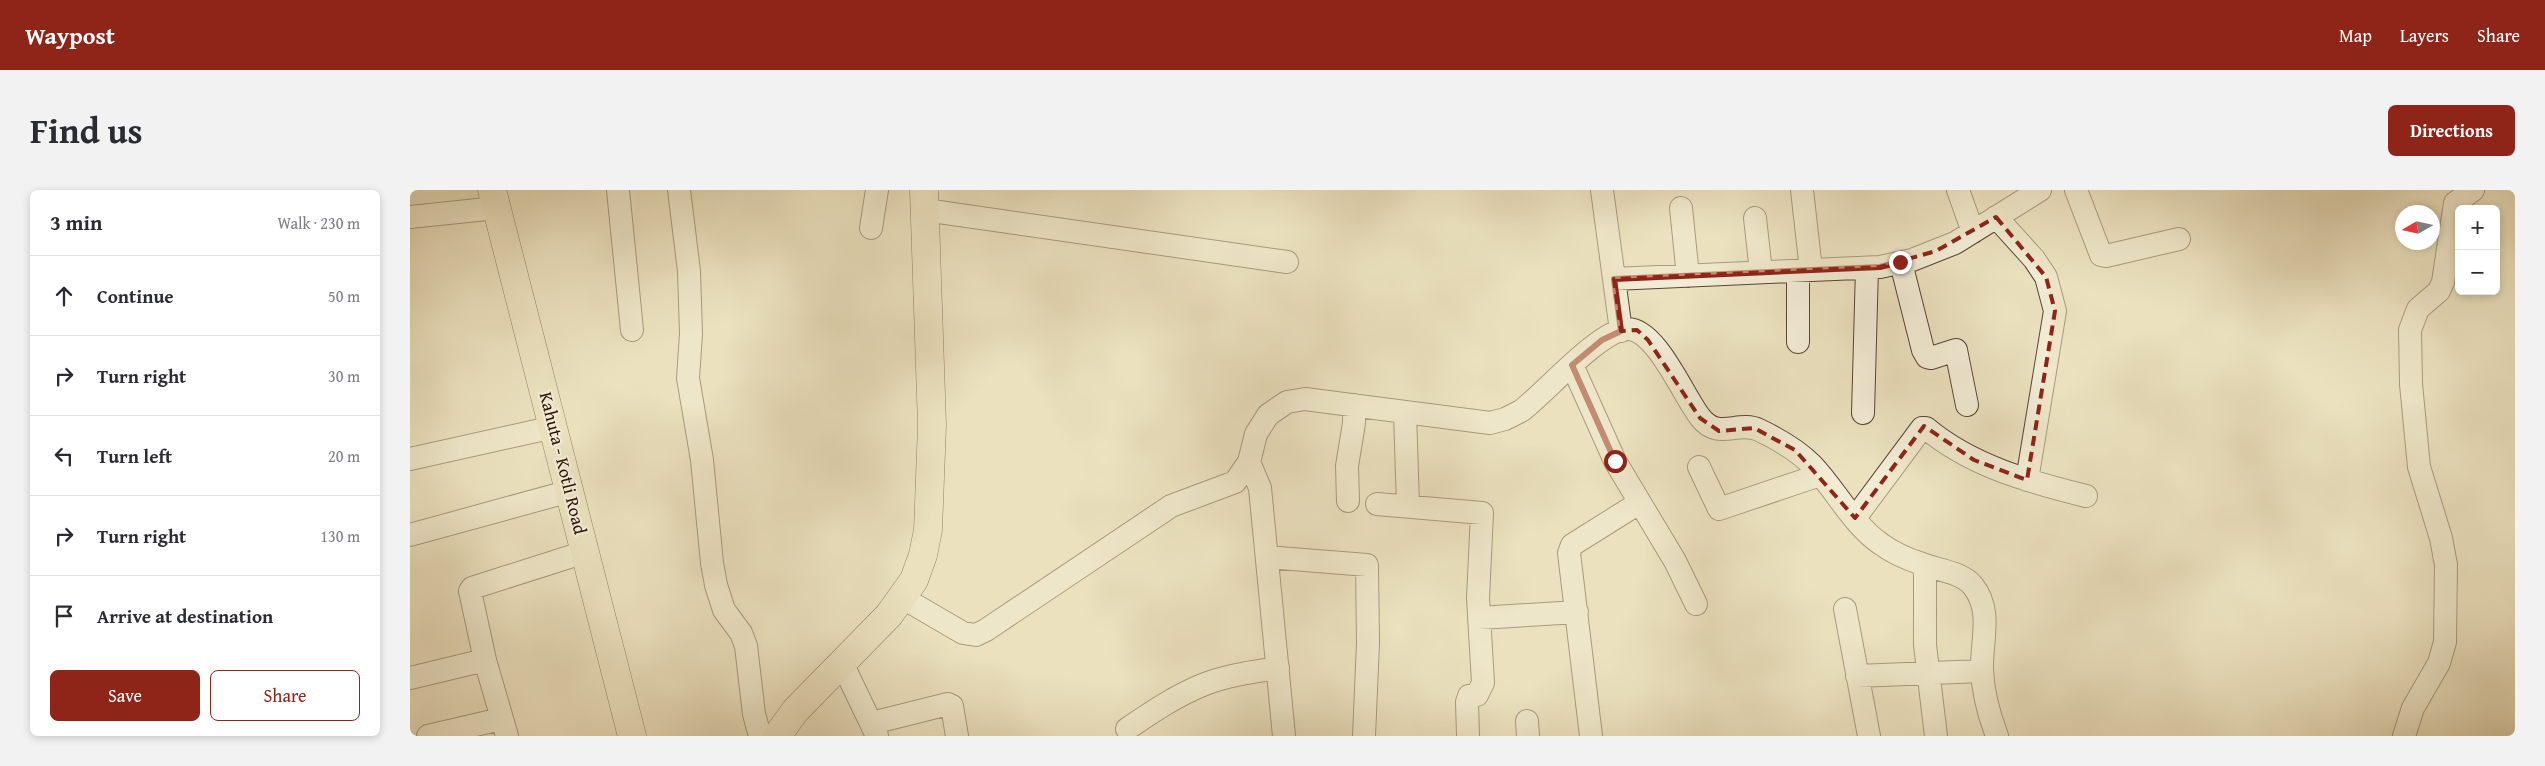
<!DOCTYPE html>
<html lang="en">
<head>
<meta charset="utf-8">
<style>
	body { margin:0; font-family:"Gentium Book Plus",serif; background:#f2f2f3; color:#2b2b33 }
	.controls { position:absolute; right:15px; top:15px; display:grid; overflow:hidden; border-radius:8px; box-shadow:0 2px 8px #0003 }
	.controls button { width:45px; height:45px; display:grid; place-items:center; padding:0; border:0; border-bottom:1px solid #e1e1e2; background:#fff; color:#2b2b33; font:25px sans-serif }
	.compass { position:absolute; left:1985px; top:15px; width:45px; height:45px; border-radius:50%; background:#fff; box-shadow:0 2px 8px #0003; rotate:261deg }
	.stop { position:absolute; width:15px; height:15px; margin:-11px; border:4px solid #8f2418; border-radius:50%; background:#fff }
	.stop.end { background:#8f2418; border-color:#fff; box-shadow:0 1px 5px #0008 }
	.list { margin:0; padding:0; list-style:none }
	h2 { display:flex; justify-content:space-between; align-items:center; height:65px; margin:0; padding:0 20px; font-size:21px }
	h2 small { font-size:16px; font-weight:400; color:#7c7c81 }
	.list li { display:grid; grid-template-columns:32px 1fr auto; gap:15px; align-items:center; box-sizing:border-box; height:80px; padding:0 20px; border-top:1px solid #e1e1e2 }
	.list b { display:block; font-size:19px; white-space:nowrap }
	.list em { font-size:16px; font-style:normal; color:#7c7c81 }
	.actions { display:flex; gap:10px; padding:15px 20px }
	.actions a { flex:1; padding:11px 0; border:1px solid #8f2418; border-radius:8px; text-align:center; font-size:18px; color:#8f2418 }
	.actions .main { background:#8f2418; color:#fff }
	.icon { flex:none; width:28px; height:28px; fill:none; stroke:currentColor; stroke-width:2; stroke-linecap:round; stroke-linejoin:round }
	.map { position:relative; flex:none; width:2105px; height:546px; overflow:hidden; border-radius:8px }
	header { display:flex; align-items:center; gap:30px; box-sizing:border-box; height:70px; padding:0 25px; background:#8f2418; color:#fff }
	header strong { font-size:24px }
	nav { display:flex; gap:28px; margin-inline-start:auto; font-size:18px }
	.intro { display:flex; align-items:center; justify-content:space-between; box-sizing:border-box; height:120px; padding:0 30px }
	h1 { margin:0; font-size:35px }
	.button { padding:12px 22px; border-radius:8px; background:#8f2418; color:#fff; font-size:18px; font-weight:700 }
	main { display:flex; gap:30px; padding:0 30px }
	aside { flex:1; background:#fff; border-radius:8px; box-shadow:0 2px 8px #0003 }
	.map>svg:first-child { display:block }
</style>
</head>
<body>
<header>
<strong>Waypost</strong>
<nav><a>Map</a><a>Layers</a><a>Share</a></nav>
</header>
<div class="intro"><h1>Find us</h1><a class="button">Directions</a></div>
<main>
<aside>
<h2>3 min<small>Walk · 230 m</small></h2>
<ul class="list">
<li><svg class="icon" aria-label="ahead" viewBox="0 0 24 24"><path d="M12 20V5M6 11l6-6 6 6"/></svg><div><b>Continue</b></div><em>50 m</em></li>
<li><svg class="icon" aria-label="right" viewBox="0 0 24 24"><path d="M7 20v-9h11M14 6l5 5-5 5"/></svg><div><b>Turn right</b></div><em>30 m</em></li>
<li><svg class="icon" aria-label="left" viewBox="0 0 24 24"><path d="M17 20v-9H6M10 6l-5 5 5 5"/></svg><div><b>Turn left</b></div><em>20 m</em></li>
<li><svg class="icon" aria-label="right" viewBox="0 0 24 24"><path d="M7 20v-9h11M14 6l5 5-5 5"/></svg><div><b>Turn right</b></div><em>130 m</em></li>
<li><svg class="icon" aria-label="arrive" viewBox="0 0 24 24"><path d="M6 21V4h12l-3 4 3 4H6"/></svg><div><b>Arrive at destination</b></div></li>
</ul>
<div class="actions"><a class="main">Save</a><a>Share</a></div>
</aside>
<div class="map">
<svg width="2105" height="546" viewBox="0 0 2105 546">
	<rect width="100%" height="100%" fill="#ebe1be"/>
	<filter id="stains"><feTurbulence type="fractalNoise" baseFrequency=".004" numOctaves="4"/><feColorMatrix values="0 0 0 0 .2 0 0 0 0 .09 0 0 0 0 .02 0 0 0 .5 -.17"/></filter>
	<radialGradient id="worn" r=".72"><stop offset=".6" stop-color="#630" stop-opacity="0"/><stop offset="1" stop-color="#630" stop-opacity=".3"/></radialGradient>
	<g fill="none" stroke-linecap="round" stroke-linejoin="round">
		<g stroke="#5a4434" stroke-width="24">
			<path id="minor" d="M 208,0 L 222,140
				M 269,0 L 279,81 L 281,144 L 278,188 L 292,270 L 302,373 L 306,395 L 314,420 L 331,443 L 336,456 L 344,524 L 350,546
				M 1192,0 L 1211,141
				M 1392,0 L 1401,80
				M 1548,0 L 1563,42
				M 1666,0 L 1691,65 L 1696,66 L 1769,49
				M 1271,18 L 1278,86
				M 515,20 L 877,72
				M 0,27 L 86,18
				M 1586,27 L 1624,69 L 1636,87 L 1645,121 L 1617,290
				M 1345,28 L 1351,82
				M 461,38 L 467,0
				M 1491,73 L 1513,160 L 1517,167 L 1521,168 L 1546,160 L 1557,215
				M 1388,81 L 1388,152
				M 1204,89 L 1470,77 L 1502,70 L 1545,53 L 1630,0
				M 1162,175 L 1205,271 L 1265,371 L 1286,414
				M 995,222 L 998,316
				M 1453,223 L 1457,78
				M 0,269 L 144,237
				M 839,272 L 850,298 L 874,546
				M 1289,277 L 1309,319 L 1410,285
				M 938,311 L 937,276 L 944,233 L 944,215
				M 967,314 L 1072,323 L 1068,408 L 1073,493 L 1067,505 L 1059,506 L 1057,512 L 1058,546
				M 1445,328 L 1512,238 L 1516,238 C 1561,276 1620,292 1676,306
				M 0,345 L 160,301
				M 857,367 L 957,375 L 958,453 L 954,546
				M 1515,375 L 1515,455 L 1526,546
				M 493,408 L 553,443 L 566,445 L 576,440 L 761,316 L 825,292 L 839,272 L 846,244 L 858,225 L 877,212 L 895,209 L 1080,233 L 1095,229 L 1111,221 C 1135,203 1190,140 1217,139 C 1246,138 1274,207 1290,227 C 1308,251 1328,230 1349,240 C 1368,249 1386,259 1402,275 C 1426,300 1442,334 1471,354 C 1483,363 1497,369 1512,374 C 1527,380 1552,382 1563,396 C 1583,421 1571,451 1572,480 C 1573,503 1579,525 1587,546
				M 1435,419 L 1459,546
				M 1069,428 L 1167,422
				M 432,473 L 467,546
				M 1447,486 L 1572,481
				M 0,488 L 75,470
				M 1117,531 L 1118,546
				M 462,533 L 538,514 L 542,516 L 547,546
				M 717,539 C 742,522 767,505 795,494 C 819,485 843,482 868,478
				M 18,546 L 91,529
				M 97,546 L 75,470 L 60,401 L 62,398 L 175,362
				M 1181,546 L 1159,363 L 1162,355 L 1229,313
				M 1994,546 L 2003,518 L 2029,473 L 2035,452 L 2036,375 L 2031,348 L 2009,277 L 2001,194 L 2000,140 L 2008,119 L 2029,101 L 2033,92 L 2045,13 L 2063,0"/>
		</g>
		<g stroke="#290f06" stroke-width="29">
			<path id="major" d="M 82,0 L 222,546
				M 367,546 L 385,521 L 479,425 L 504,390 L 513,365 L 518,340 L 522,235 L 514,0"/>
		</g>
		<use href="#minor" stroke="#f2ecd5" stroke-width="22"/>
		<use href="#major" stroke="#ebe1be" stroke-width="28"/>
	</g>
	<g fill="none" stroke-linecap="round" stroke-linejoin="round">
		<path stroke="#8f2418" stroke-width="6" d="M 1205,271 L 1162,175 L 1192,150 L 1211,141 L 1204,89 L 1470,77 L 1490,72"/>
	</g>
	<path d="M0 0H2105V546H0ZM 1586,27 L 1636,87 L 1645,121 L 1617,290 L 1564,270 L 1514,236 L 1445,328 L 1385,260 L 1344,238 L 1309,241 L 1290,228 L 1238,150 L 1227,140 L 1211,141 L 1204,89 L 1470,77 L 1526,61 Z" fill="#ebe1be" fill-opacity=".55" fill-rule="evenodd"/>
	<path fill="none" stroke="#8f2418" stroke-width="4" stroke-dasharray="10 6" stroke-linejoin="round" d="M 1586,27 L 1636,87 L 1645,121 L 1617,290 L 1564,270 L 1514,236 L 1445,328 L 1385,260 L 1344,238 L 1309,241 L 1290,228 L 1238,150 L 1227,140 L 1211,141 L 1204,89 L 1470,77 L 1526,61 Z"/>
	<g text-anchor="middle" stroke-width="4.5" stroke-linejoin="round" paint-order="stroke">
		<g font-size="18" fill="#290f06" stroke="#f2ecd5">
			<text transform="translate(153 273) rotate(76)" y="6">Kahuta - Kotli Road</text>
		</g>
	</g>
	<rect width="100%" height="100%" filter="url(#stains)"/>
	<rect width="100%" height="100%" fill="url(#worn)"/>
</svg>
<div class="controls">
<button>+</button>
<button>−</button>
</div>
<svg class="compass" viewBox="-18 -18 36 36"><path d="M0-13l5 13h-10z" fill="#e53935"/><path d="M0 13l5-13h-10z" fill="#7c7c81"/></svg>
<div class="stop" style="left:1205px;top:271px"></div>
<div class="stop end" style="left:1490px;top:72px"></div>
</div>
</main>
</body>
</html>
